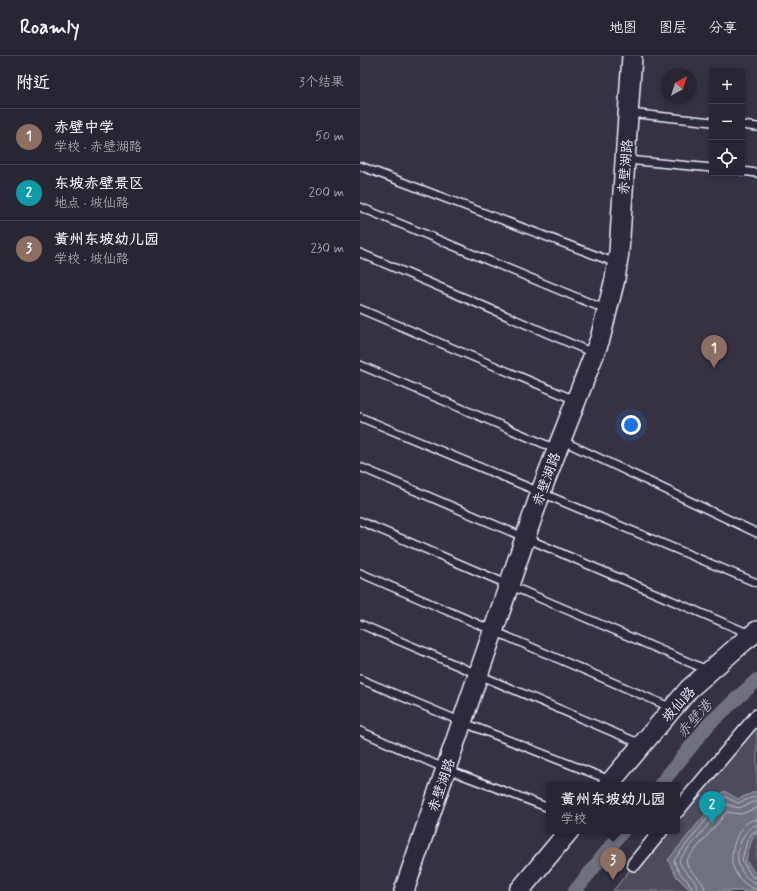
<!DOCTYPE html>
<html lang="zh">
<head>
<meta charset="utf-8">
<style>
	body { margin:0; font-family:Mynerve,"LXGW WenKai TC",sans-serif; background:#34323f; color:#f1f3f6 }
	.controls { position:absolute; right:12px; top:12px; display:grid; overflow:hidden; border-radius:4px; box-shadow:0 2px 6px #0003 }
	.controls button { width:36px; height:36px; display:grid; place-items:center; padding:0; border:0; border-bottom:1px solid #44434e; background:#282633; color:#f1f3f6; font:20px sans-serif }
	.compass { position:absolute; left:301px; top:12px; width:36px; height:36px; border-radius:50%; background:#282633; box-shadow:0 2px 6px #0003; rotate:39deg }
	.you { position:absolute; left:271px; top:369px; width:14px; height:14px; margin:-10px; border:3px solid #fff; border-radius:50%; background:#1a73e8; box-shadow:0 0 0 6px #1a73e833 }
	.badge { display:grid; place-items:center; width:26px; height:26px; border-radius:50%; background:#95b2f1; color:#fff; font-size:13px; font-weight:700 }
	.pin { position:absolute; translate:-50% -33px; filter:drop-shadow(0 1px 2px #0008) }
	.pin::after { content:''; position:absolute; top:21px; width:14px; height:12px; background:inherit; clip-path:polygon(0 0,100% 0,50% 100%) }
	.popup { position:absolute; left:186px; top:726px; width:134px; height:52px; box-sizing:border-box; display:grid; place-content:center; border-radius:4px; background:#282633; filter:drop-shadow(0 1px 3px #0005); font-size:13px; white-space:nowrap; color:#a5a5ac }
	.popup b { font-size:15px; color:#f1f3f6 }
	.popup::after { content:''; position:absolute; left:50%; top:100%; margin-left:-8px; border:8px solid transparent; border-top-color:#282633 }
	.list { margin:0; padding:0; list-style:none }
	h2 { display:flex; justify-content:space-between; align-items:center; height:52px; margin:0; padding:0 16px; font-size:17px }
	h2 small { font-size:13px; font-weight:400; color:#a5a5ac }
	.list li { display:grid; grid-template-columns:26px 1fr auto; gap:12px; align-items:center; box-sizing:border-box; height:56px; padding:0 16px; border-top:1px solid #44434e }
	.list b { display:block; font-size:15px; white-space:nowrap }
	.list p { margin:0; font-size:13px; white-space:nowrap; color:#a5a5ac }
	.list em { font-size:13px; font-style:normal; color:#a5a5ac }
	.icon { flex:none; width:22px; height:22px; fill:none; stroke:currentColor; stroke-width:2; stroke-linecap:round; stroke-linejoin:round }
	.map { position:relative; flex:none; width:397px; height:835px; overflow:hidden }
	header { display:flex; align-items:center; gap:24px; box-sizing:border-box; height:56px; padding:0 20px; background:#282633; border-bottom:1px solid #44434e }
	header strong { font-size:19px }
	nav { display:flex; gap:22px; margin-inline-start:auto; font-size:14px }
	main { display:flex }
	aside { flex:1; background:#282633 }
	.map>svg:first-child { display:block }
</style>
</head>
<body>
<header>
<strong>Roamly</strong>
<nav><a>地图</a><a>图层</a><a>分享</a></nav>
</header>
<main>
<aside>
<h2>附近<small>3个结果</small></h2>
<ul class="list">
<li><span class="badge" style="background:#8d6e63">1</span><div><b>赤壁中学</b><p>学校 · 赤壁湖路</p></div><em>50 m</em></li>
<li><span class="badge" style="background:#0f9aa8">2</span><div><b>东坡赤壁景区</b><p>地点 · 坡仙路</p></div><em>200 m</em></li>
<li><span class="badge" style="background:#8d6e63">3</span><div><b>黄州东坡幼儿园</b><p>学校 · 坡仙路</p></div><em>230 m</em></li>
</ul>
</aside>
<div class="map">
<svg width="397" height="835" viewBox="0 0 397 835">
	<rect width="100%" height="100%" fill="#363244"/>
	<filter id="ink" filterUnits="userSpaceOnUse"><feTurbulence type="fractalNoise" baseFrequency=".025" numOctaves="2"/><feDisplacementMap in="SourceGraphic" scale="8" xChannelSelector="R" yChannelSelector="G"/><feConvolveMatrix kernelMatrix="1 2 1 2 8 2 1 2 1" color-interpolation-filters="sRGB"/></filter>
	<g filter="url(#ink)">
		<path fill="#4d4b5c" stroke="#9a9eaa" d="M 397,660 L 397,835 L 253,835 L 301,775 L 317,775 L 317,755 Z"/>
		<path fill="#70717f" stroke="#a0a4af" d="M 364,735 L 378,743 L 397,735 L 397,776 L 391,786 L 386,804 L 397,821 L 397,835 L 331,835 L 316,820 L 308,804 Z"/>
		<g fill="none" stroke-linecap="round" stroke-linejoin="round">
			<path stroke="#b8bec8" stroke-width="1" d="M 397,763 C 380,764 371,790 372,805 C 372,816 386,833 397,833
				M 397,769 C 384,770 376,794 378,805 C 378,813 389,827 397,827
				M 397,775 L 393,776 L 387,784 L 382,804 L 392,821 L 397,822
				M 333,835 C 332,825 316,819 314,804 L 364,741 L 366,741 L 378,747 L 397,740
				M 338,835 C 338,822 321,817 319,804 L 365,748 L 379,752 L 397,745
				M 345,835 C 344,821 328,818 326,805 L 367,756 L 381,758 L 397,752"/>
			<path stroke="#70717f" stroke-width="14" d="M 300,729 L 349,668 L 397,624
				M 215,835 L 263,775"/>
			<g stroke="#e8f1f8" stroke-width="10">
				<path id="lane" d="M 269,57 L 352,66
					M 382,69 L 397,71
					M 267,104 L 352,112
					M 0,110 L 256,207
					M 382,115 L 397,117
					M 0,151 L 247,254
					M 0,197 L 233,297
					M 0,253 L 215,344
					M 0,309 L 196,393
					M 0,361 L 397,527
					M 201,384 L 397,477
					M 0,411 L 390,578
					M 0,465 L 347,614
					M 0,517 L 312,652
					M 0,568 L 281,688
					M 0,623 L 102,666 L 250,724
					M 0,675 L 86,713 L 189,752"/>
			</g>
			<g stroke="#e8f1f8" stroke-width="16">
				<path id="street" d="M 317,755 L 397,660
					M 274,808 L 301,775"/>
			</g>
			<g stroke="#e8f1f8" stroke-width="22">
				<path id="secondary" d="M 248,729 L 329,633 L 383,586 L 397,575
					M 44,835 L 183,430 L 240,283 L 255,223 L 259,196 L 272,0
					M 159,835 L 209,775"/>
			</g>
			<use href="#lane" stroke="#2f2a3d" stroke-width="7"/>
			<use href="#street" stroke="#2f2a3d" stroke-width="13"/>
			<use href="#secondary" stroke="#2f2a3d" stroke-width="19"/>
		</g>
	</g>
	<g text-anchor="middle" stroke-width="3" stroke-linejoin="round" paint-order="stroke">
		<g font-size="14" fill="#e8f1f8" stroke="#2f2a3d">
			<text transform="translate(265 111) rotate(-86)" y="5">赤壁湖路</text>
			<text transform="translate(186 423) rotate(-70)" y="5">赤壁湖路</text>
			<text transform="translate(318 648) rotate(-48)" y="5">坡仙路</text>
			<text transform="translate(81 729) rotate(-71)" y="5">赤壁湖路</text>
		</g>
		<g font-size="15" font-style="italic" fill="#b2b7c2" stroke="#2f2a3d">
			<text transform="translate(334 663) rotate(-48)" y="5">赤壁港</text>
		</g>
	</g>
</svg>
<div class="controls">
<button>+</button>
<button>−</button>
<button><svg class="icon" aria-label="locate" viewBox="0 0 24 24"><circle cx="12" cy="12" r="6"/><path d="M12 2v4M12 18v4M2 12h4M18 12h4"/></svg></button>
</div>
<svg class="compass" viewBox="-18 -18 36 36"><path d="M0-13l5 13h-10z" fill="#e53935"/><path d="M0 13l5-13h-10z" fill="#a5a5ac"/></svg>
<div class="you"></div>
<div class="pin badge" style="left:354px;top:312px;background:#8d6e63">1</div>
<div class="pin badge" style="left:352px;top:768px;background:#0f9aa8">2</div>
<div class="pin badge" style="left:253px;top:824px;background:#8d6e63">3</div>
<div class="popup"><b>黄州东坡幼儿园</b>学校</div>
</div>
</main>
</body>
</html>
